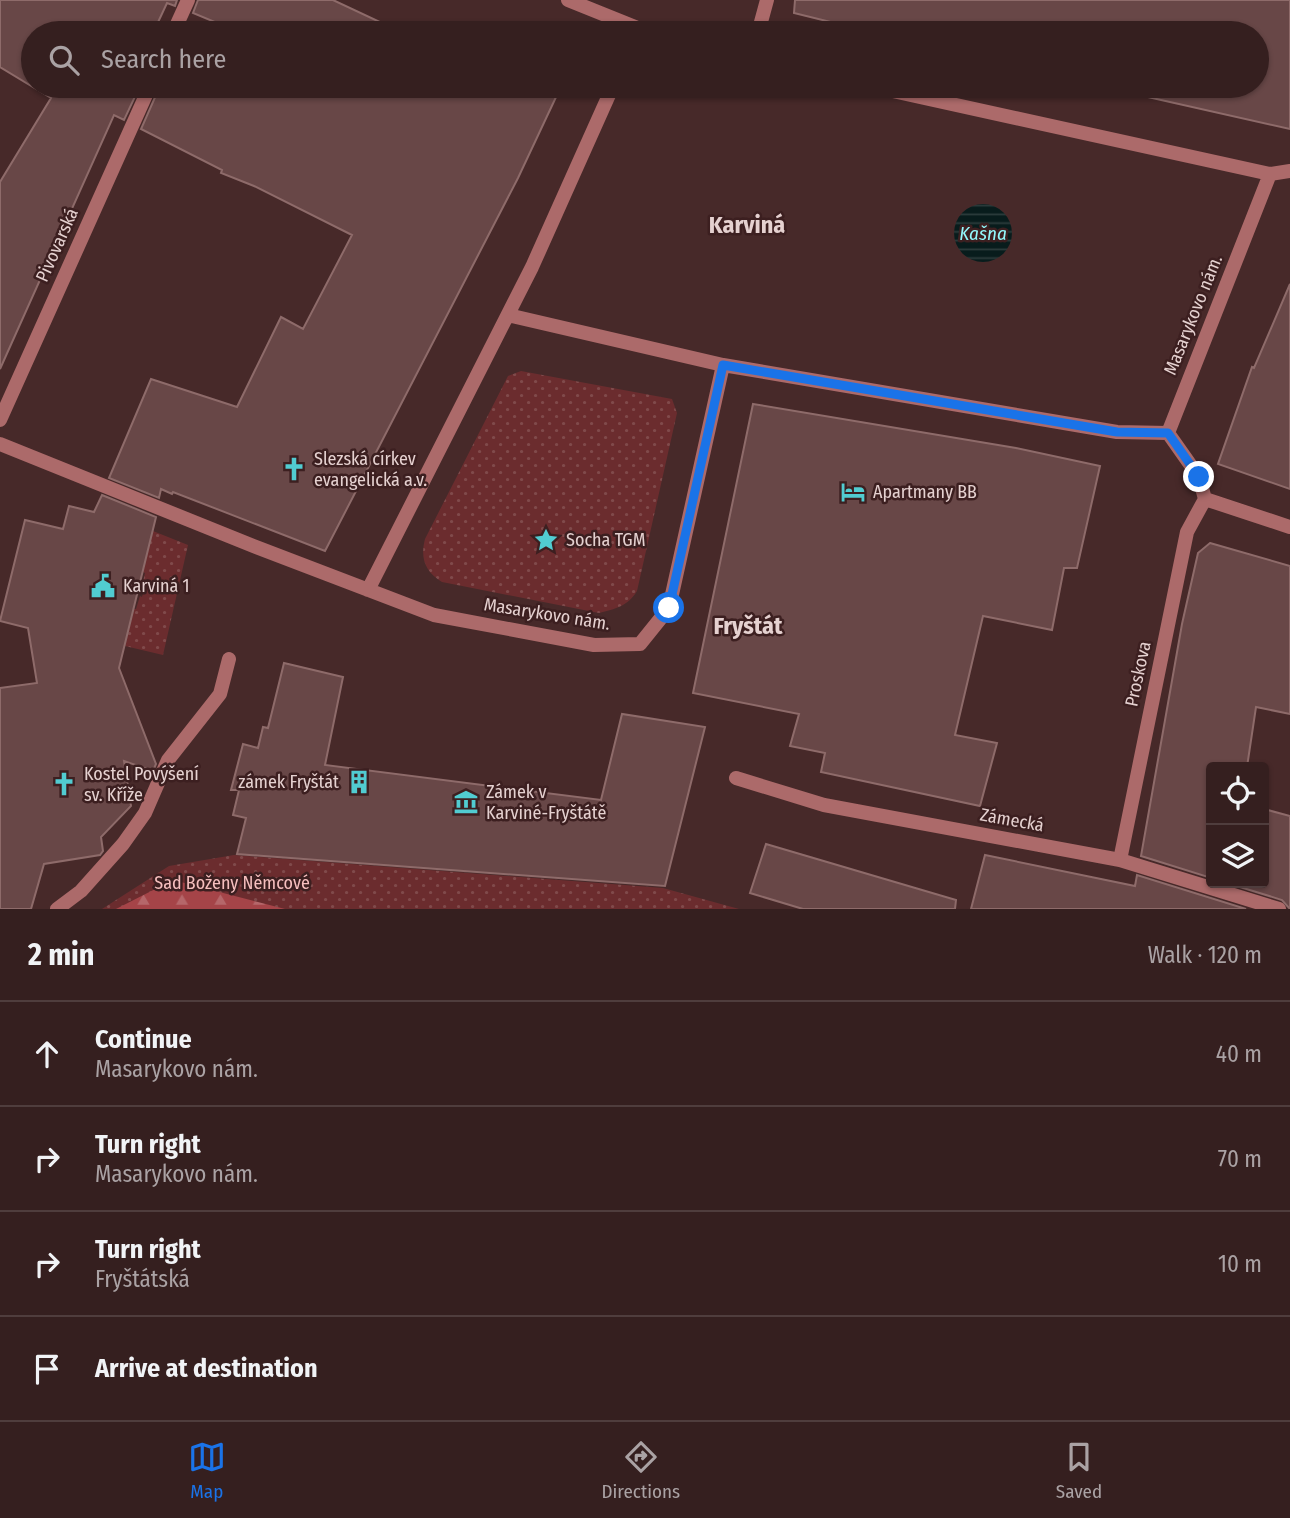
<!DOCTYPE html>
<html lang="en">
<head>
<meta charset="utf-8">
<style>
	body { margin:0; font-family:"Fira Sans Condensed",sans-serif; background:#3d2728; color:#f1f3f6 }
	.controls { position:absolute; right:21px; bottom:21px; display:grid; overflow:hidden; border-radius:7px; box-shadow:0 2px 5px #0004 }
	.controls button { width:63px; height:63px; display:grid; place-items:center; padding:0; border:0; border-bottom:2px solid #4f3d3d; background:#351f1f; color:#f1f3f6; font:35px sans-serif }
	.stop { position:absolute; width:21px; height:21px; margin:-16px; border:5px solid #1a73e8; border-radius:50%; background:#fff }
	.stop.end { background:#1a73e8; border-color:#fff; box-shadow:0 2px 7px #0008 }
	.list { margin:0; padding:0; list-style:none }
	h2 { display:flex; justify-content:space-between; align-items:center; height:91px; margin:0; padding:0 28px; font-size:30px }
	h2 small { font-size:23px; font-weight:400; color:#aaa2a4 }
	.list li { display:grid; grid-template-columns:46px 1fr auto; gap:21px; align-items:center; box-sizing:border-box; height:105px; padding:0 28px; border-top:2px solid #4f3d3d }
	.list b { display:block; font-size:26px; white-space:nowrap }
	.list p { margin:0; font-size:23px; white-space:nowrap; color:#aaa2a4 }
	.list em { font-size:23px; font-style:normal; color:#aaa2a4 }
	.icon { flex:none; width:38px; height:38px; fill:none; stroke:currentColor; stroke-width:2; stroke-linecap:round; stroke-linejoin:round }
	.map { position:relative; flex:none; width:1290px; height:909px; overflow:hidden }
	.search { position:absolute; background:#351f1f; box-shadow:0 2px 5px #0004; left:21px; right:21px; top:21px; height:77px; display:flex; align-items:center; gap:18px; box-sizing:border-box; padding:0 24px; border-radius:38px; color:#aaa2a4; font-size:26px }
	.sheet { height:511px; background:#351f1f }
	nav { display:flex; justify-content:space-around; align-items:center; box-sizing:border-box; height:98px; border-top:2px solid #4f3d3d; background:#351f1f; font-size:19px; color:#aaa2a4 }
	nav a { display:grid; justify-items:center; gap:4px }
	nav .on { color:#1a73e8 }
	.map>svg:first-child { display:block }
</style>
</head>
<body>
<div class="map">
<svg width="1290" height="909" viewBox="0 0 1290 909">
	<defs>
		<pattern id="grass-dots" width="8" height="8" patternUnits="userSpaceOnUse" patternTransform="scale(1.75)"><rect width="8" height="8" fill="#6b2c2e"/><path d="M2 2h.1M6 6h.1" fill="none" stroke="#804a4b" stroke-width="1.8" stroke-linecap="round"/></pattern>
		<pattern id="forest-firs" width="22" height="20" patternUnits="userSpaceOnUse" patternTransform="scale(1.75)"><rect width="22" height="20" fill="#a54448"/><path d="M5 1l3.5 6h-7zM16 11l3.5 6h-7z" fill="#b5676a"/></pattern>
		<pattern id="water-rules" width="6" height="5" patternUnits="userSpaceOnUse" patternTransform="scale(1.75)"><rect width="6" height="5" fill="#081c1c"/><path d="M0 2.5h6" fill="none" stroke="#2c3c3c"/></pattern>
	</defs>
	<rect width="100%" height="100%" fill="#472929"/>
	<path fill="url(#grass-dots)" d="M 521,371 L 672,399 L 677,413 L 637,591 C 628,606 615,609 599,613 L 442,582 C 425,572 420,558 425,539 L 508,376 Z
		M 153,531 L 188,545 L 163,655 L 125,646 L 134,609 L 136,609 L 140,596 L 142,597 L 146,583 L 143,582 L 145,573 L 143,572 Z
		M 234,855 L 663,888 L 739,909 L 102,909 L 169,866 Z"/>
	<path fill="url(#forest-firs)" d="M 173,880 L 285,909 L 116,909 Z"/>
	<path fill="url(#water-rules)" d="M954 233a29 29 0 1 1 58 0a29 29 0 1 1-58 0Z"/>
	<path fill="#684747" stroke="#8e6b6a" stroke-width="2" d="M 0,0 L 177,0 L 175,6 L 167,3 L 153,33 L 33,33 L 33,86 L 140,86 L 124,120 L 114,115 L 0,369 L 0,182 L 51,98 L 0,67 Z
		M 198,0 L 333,0 L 397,30 L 396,33 L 241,33 L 193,13 Z
		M 795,0 L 1290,0 L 1290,129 L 1099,86 L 1257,86 L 1257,33 L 875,33 L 794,13 Z
		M 160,86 L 536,86 L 557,95 L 518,178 L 325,551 L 173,492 L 172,494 L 161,489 L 159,498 L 109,478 L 151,379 L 237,407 L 281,317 L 303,329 L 352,235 L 254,186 L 221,173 L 222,170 L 141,129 Z
		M 1290,284 L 1290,489 L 1218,464 L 1252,367 L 1254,368 Z
		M 753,404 L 1016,448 L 1100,466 L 1077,568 L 1064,568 L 1052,630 L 983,616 L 955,735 L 997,743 L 980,806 L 821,772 L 825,753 L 790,746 L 799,714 L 693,693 Z
		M 102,495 L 156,517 L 119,668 L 156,764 L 153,771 L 124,761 L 131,806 L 101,837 L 103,851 L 100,855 L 44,864 L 31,909 L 0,909 L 0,688 L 37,683 L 28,628 L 0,621 L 25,520 L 63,529 L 69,506 L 94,512 Z
		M 1210,543 L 1290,566 L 1290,714 L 1256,707 L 1247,767 L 1211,767 L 1211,878 L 1141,856 L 1182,624 L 1198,553 Z
		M 284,663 L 343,677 L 325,765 L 601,800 L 622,714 L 705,727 L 665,886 L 237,854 L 246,818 L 233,815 L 239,790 L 231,790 L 243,744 L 258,748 L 263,727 L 268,728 Z
		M 1264,809 L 1290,816 L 1290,909 L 1282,900 L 1227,883 L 1264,883 Z
		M 766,844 L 956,900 L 955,909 L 803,909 L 750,893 Z
		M 985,855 L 1135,886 L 1137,875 L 1246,909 L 971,909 Z"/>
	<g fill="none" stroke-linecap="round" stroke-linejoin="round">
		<path stroke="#ac6a6a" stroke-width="14" d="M 57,909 L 81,891 L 123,844 L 145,813 L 168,760 L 220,694 L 229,659"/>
		<path stroke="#ac6a6a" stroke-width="14" d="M 568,0 L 650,33
			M 173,33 L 188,0
			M 758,33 L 767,0
			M 870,86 L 1270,174 L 1290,171
			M 508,315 L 723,365 L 1117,432 L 1168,433
			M 0,420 L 150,86
			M 1168,433 L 1270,174
			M 1168,433 L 1199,477 L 1205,499 L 1290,527
			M 0,444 L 256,547 L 434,615 L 594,645 L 640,644 L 669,608 L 723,365
			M 368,590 L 532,267 L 613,86
			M 736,778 L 824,805 L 1120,860 L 1279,909
			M 1120,860 L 1187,532 L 1205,499"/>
	</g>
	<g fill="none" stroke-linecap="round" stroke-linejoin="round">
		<path stroke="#1a73e8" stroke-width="9" d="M 669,608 L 723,365 L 1117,432 L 1168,433 L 1199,477"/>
	</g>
	<defs>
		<g id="church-bare" transform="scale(1.89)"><path d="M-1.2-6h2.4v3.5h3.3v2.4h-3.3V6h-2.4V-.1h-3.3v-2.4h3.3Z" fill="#51ccd1" stroke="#3c1f20" stroke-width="2.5" paint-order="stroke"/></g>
		<g id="hotel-bare" transform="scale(1.89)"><path d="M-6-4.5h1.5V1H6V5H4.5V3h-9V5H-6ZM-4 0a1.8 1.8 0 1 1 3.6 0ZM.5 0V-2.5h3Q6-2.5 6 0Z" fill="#51ccd1" stroke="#3c1f20" stroke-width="2.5" paint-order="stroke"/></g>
		<g id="sight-bare" transform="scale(1.89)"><path d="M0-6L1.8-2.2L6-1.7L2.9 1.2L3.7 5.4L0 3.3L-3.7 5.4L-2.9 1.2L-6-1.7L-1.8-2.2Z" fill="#51ccd1" stroke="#3c1f20" stroke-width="2.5" paint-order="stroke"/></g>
		<g id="civic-bare" transform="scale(1.89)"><path d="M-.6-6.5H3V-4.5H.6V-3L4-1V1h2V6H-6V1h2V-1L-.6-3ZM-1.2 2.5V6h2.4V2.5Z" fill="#51ccd1" stroke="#3c1f20" stroke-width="2.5" paint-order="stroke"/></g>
		<g id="building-bare" transform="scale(1.89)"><path d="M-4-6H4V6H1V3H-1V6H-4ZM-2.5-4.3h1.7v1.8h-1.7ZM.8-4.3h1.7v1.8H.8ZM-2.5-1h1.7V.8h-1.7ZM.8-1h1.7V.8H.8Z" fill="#51ccd1" stroke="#3c1f20" stroke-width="2.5" paint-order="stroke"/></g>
		<g id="museum-bare" transform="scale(1.89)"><path d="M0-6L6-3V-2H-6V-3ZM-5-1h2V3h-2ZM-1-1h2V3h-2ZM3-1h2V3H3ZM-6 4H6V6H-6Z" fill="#51ccd1" stroke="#3c1f20" stroke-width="2.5" paint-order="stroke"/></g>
	</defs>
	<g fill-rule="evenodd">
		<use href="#church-bare" x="294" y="469"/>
		<use href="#hotel-bare" x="853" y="492"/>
		<use href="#sight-bare" x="546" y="540"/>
		<use href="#civic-bare" x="103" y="586"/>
		<use href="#building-bare" x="359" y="782"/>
		<use href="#church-bare" x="64" y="784"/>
		<use href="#museum-bare" x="466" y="802"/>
	</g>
	<g text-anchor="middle" stroke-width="5" stroke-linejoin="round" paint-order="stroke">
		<g font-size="18" fill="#e5d1d0" stroke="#3c1f20">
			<text transform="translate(57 245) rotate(-66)" y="6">Pivovarská</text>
			<text transform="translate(1193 315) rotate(-68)" y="6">Masarykovo nám.</text>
			<text transform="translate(547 614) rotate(9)" y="6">Masarykovo nám.</text>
			<text transform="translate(1138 674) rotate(-78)" y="6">Proskova</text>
			<text transform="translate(1012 820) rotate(10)" y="6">Zámecká</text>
		</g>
		<g font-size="18" fill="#e5d1d0" stroke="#3c1f20" text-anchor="start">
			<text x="314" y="465">Slezská církev<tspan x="314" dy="21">evangelická a.v.</tspan></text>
			<text x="873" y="498">Apartmany BB</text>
			<text x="566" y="546">Socha TGM</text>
			<text x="123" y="592">Karviná 1</text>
			<text x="84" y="780">Kostel Povýšení<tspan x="84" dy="21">sv. Kříže</tspan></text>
			<text x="339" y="788" text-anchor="end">zámek Fryštát</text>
			<text x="486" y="798">Zámek v<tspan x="486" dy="21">Karviné-Fryštátě</tspan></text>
		</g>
		<g font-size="18" fill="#f6bfbe" stroke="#3c1f20">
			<text x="232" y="889">Sad Boženy Němcové</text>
		</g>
		<g font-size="19" font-style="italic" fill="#93f8fc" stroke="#3c1f20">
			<text x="983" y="240">Kašna</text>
		</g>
		<g font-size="24" font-weight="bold" fill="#e5d1d0" stroke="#3c1f20">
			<text x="747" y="233">Karviná</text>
			<text x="748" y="634">Fryštát</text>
		</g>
	</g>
</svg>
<div class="controls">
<button><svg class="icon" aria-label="locate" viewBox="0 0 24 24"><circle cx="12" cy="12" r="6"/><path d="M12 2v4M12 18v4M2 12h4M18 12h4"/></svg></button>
<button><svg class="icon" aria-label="layers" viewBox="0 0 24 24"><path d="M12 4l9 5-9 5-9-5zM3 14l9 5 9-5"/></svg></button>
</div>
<div class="stop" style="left:669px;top:608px"></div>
<div class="stop end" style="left:1199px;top:477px"></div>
<div class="search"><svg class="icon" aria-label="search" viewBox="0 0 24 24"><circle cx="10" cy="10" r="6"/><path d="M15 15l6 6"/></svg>Search here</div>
</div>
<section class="sheet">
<h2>2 min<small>Walk · 120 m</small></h2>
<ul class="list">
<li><svg class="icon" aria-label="ahead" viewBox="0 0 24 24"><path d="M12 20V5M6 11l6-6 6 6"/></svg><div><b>Continue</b><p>Masarykovo nám.</p></div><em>40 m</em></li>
<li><svg class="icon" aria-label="right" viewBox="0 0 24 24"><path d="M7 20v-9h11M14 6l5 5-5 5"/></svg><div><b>Turn right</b><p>Masarykovo nám.</p></div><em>70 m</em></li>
<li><svg class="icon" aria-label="right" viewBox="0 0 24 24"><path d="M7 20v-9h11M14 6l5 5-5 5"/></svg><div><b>Turn right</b><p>Fryštátská</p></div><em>10 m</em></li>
<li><svg class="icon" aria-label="arrive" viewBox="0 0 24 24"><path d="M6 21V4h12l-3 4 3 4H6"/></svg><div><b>Arrive at destination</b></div></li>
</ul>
</section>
<nav>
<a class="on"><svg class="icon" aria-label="map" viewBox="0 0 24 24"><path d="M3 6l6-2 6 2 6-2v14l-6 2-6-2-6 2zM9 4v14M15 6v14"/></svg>Map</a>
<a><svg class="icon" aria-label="directions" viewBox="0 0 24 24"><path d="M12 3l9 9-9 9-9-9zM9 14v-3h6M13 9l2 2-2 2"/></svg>Directions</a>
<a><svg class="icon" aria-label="saved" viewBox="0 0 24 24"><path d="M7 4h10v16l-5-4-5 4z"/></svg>Saved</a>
</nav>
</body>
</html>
